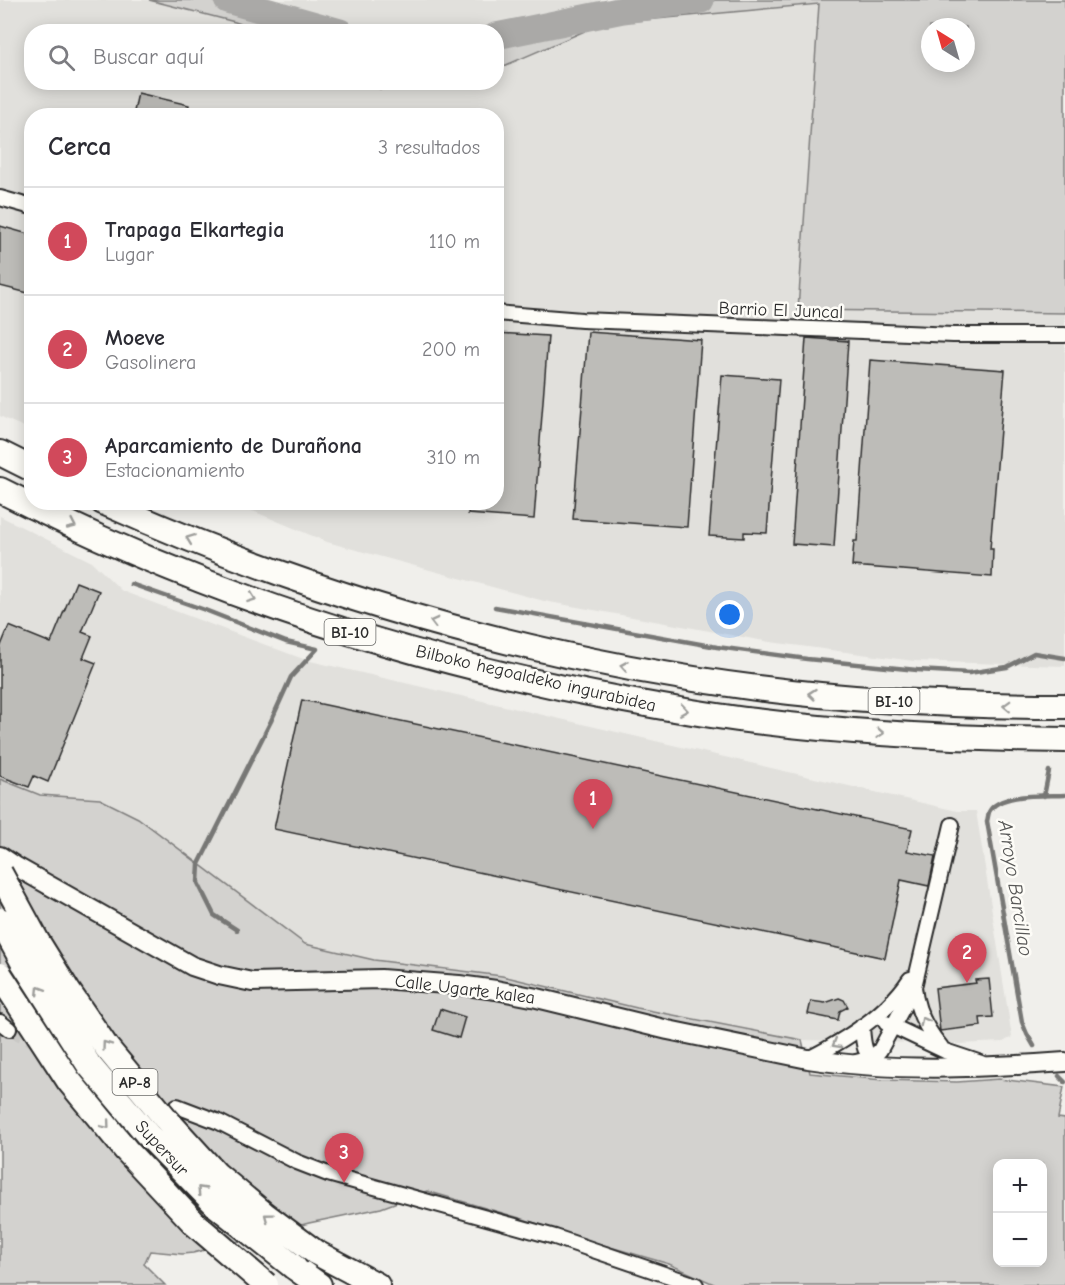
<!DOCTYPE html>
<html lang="es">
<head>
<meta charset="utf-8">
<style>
	body { margin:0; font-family:"Comic Neue",sans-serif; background:#f2f2f3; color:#2b2b33 }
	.controls { position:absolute; right:18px; bottom:18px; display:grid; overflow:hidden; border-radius:12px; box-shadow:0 3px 15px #0003 }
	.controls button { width:54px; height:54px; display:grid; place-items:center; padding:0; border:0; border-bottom:2px solid #e1e1e2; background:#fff; color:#2b2b33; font:30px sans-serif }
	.compass { position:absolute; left:921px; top:18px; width:54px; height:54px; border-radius:50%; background:#fff; box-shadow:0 3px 15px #0003; rotate:323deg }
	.you { position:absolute; left:730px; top:615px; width:21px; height:21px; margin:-15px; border:4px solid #fff; border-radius:50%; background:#1a73e8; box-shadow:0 0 0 9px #1a73e833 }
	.badge { display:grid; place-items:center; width:39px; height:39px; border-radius:50%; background:#d1495b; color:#fff; font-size:20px; font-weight:700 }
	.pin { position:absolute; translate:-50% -50px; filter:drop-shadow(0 2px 3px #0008) }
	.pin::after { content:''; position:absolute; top:32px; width:21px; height:18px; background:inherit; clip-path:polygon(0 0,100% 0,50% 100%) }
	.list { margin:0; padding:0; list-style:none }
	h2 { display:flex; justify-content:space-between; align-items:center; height:78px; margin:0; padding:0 24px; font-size:26px }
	h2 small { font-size:20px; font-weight:400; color:#7c7c81 }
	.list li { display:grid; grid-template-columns:39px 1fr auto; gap:18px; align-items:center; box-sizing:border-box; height:108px; padding:0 24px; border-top:2px solid #e1e1e2 }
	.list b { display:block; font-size:22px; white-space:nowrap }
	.list p { margin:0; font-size:20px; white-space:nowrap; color:#7c7c81 }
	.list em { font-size:20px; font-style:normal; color:#7c7c81 }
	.icon { flex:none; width:33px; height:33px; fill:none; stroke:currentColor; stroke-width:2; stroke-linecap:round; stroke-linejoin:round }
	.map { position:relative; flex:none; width:1065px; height:1285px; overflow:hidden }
	.search { position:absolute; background:#fff; box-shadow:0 3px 15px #0003; left:24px; top:24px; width:480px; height:66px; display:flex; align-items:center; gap:15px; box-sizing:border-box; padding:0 21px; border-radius:24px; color:#7c7c81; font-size:22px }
	.panel { position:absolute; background:#fff; box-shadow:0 3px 15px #0003; left:24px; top:108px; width:480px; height:402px; border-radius:24px }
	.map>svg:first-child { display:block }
</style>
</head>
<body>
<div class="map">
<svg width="1065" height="1285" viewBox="0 0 1065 1285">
	<rect width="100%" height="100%" fill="#f0efeb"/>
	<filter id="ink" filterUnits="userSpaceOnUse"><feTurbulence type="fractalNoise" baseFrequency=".0167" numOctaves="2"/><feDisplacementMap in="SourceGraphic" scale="12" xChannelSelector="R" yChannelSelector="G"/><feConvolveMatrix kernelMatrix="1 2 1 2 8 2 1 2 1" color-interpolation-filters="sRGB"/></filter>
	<g filter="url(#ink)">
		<path fill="#e1e0dc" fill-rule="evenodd" d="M 0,0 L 149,0 L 235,22 L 260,31 L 32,32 L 32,82 L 368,82 L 380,89 L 465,83 L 496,82 L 497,69 L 601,24 L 819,4 L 1065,0 L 1065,666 L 914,661 L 770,642 L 544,601 L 327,542 L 234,503 L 496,502 L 496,116 L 32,116 L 31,430 L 10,421 L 0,416 ZM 930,27 L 966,27 L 966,63 L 930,63 Z
			M 253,0 L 620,0 L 486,32 L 362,31 Z
			M 0,516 L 92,562 L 122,591 L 306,660 L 957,811 L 976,811 L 1012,1037 L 1003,1042 L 958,1044 L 802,1040 L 637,1008 L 502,976 L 374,960 L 305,944 L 138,818 L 100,799 L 40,795 L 0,779 Z"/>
		<path fill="#d3d2cf" stroke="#7f7e7d" stroke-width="1.5" fill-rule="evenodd" d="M 149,0 L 253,0 L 362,31 L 260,31 L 235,22 Z
			M 620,0 L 1065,0 L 1065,313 L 798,310 L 819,4 L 601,24 L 497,69 L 496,32 L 486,31 ZM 930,27 L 966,27 L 966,63 L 930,63 Z
			M 368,83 L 465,83 L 380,89 Z
			M 0,779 L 40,795 L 100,799 L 138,818 L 305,944 L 374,960 L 502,976 L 637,1008 L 802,1040 L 810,1073 L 883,1080 L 957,1082 L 999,1079 L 1064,1087 L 1058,1118 L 1065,1119 L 1065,1285 L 716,1285 L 669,1264 L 586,1240 L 523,1219 L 427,1191 L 381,1208 L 309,1223 L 193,1253 L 182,1254 L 150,1251 L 144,1264 L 165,1285 L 0,1285 ZM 998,1164 L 1042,1164 L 1042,1262 L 998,1262 Z"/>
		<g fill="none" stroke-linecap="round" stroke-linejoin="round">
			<path stroke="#777775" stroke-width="4.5" d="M 131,584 L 205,610 L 286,642 L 317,649 L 291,677 L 271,721 L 199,864 L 198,883 L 214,915 L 237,930
				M 495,607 L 717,647 L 807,659 L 917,670 L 969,673 L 1007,667 L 1034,653 L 1065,658
				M 1044,796 L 1049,771
				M 1034,1046 L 1027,1034 L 1022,1022 L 987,821 C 988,818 988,815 989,812 C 999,792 1046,796 1065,795
				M 1059,1076 L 1065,1082"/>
			<path stroke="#aaa9a7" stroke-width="27" d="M 227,0 L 340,32
				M 496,36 L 623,10 L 701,0"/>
		</g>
		<path fill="#bdbcb8" stroke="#2b2b2b" stroke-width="1.5" d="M 138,93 L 189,105 L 187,116 L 133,116 Z
			M 0,226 L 32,235 L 32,294 L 0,286 Z
			M 588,332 L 701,340 L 687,527 L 573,519 Z
			M 496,333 L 548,336 L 534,519 L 468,514 L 469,502 L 496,502 Z
			M 806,338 L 848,341 L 834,547 L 792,544 Z
			M 870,360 L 1005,370 L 990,549 L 993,549 L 992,577 L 852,566 L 854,541 L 857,541 Z
			M 722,375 L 779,379 L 767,533 L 744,532 L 744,538 L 709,536 Z
			M 76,582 L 99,591 L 82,632 L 92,636 L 83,658 L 96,663 L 48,782 L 34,776 L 29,787 L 0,776 L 0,648 L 9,626 L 51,643 Z
			M 302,700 L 912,829 L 907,851 L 935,856 L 929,886 L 901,880 L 885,958 L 274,829 Z
			M 989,979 L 993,1017 L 980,1018 L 981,1026 L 940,1031 L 935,988 L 976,983 L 975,980 Z
			M 839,998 L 844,1000 L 848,1007 L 840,1011 L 838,1020 L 808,1014 L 811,1001 L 825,1003 Z
			M 440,1009 L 465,1017 L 459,1038 L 433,1030 Z"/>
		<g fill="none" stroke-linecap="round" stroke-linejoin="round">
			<path stroke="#c9c8c5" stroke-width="14" stroke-dasharray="14 7" stroke-linecap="butt" d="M 9,1029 L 134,1086"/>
			<g stroke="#2b2b2b" stroke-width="18">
				<path id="street" d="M 0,198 L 32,207
					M 496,313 L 582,320 L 862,331 L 953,335 L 1065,335
					M 914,987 C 916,1010 926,1029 941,1047
					M 0,1022 L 9,1029
					M 886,1023 L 945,1051 L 981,1063
					M 862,1026 C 863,1040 863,1058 879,1062
					M 808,1059 C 844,1041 887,1014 910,979
					M 856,1062 L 872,1058 L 880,1050 L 914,987 L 952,825
					M 177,1106 L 219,1122 L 297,1162 L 328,1174 L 555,1237 L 696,1285"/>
			</g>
			<g stroke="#2b2b2b" stroke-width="22">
				<path id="secondary" d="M 0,856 L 15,866 L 192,966 L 219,975 L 252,982 L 381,979 L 459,985 L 496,990 L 537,998 L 668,1030 L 808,1059 C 893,1072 980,1068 1065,1062"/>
			</g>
			<g stroke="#2b2b2b" stroke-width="28">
				<path id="highway" d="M 0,453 L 32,469
					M 0,490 C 196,590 408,660 624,700 C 667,708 711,716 755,721 C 858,734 961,739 1065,740
					M 103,502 C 311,595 531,659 757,688 C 859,701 962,706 1065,706
					M 315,1252 L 377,1285
					M 294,1267 L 319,1285"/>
			</g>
			<use href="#street" stroke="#fdfcf7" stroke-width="14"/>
			<use href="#secondary" stroke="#fdfcf7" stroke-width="18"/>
			<use href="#highway" stroke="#fdfcf7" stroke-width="24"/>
			<g stroke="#2b2b2b" stroke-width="28" stroke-linecap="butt">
				<path id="highway-bridge" d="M 0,873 L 37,941 L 68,991 L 107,1048 L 166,1119 L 216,1174 L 264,1214 L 315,1252
					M 0,920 L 23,962 L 89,1065 L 147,1134 L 216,1205 L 294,1267
					M 0,975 L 69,1081 L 126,1150 L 196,1225 L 266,1285"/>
			</g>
			<use href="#highway-bridge" stroke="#fdfcf7" stroke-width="24"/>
		</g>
		<defs><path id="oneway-chevron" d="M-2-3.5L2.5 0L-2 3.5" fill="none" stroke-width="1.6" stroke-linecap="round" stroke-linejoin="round" transform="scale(1.5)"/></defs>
		<g stroke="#9e9e9b">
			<use href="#oneway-chevron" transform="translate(72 525) rotate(25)"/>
			<use href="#oneway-chevron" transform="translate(190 539) rotate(-159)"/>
			<use href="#oneway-chevron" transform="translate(252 598) rotate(20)"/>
			<use href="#oneway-chevron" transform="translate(434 622) rotate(-165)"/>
			<use href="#oneway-chevron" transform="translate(624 666) rotate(-170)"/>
			<use href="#oneway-chevron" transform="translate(812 694) rotate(-174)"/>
			<use href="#oneway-chevron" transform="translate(1007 706) rotate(-178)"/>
			<use href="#oneway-chevron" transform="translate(684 710) rotate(9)"/>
			<use href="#oneway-chevron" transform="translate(880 733) rotate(4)"/>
			<use href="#oneway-chevron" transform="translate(40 990) rotate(-122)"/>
			<use href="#oneway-chevron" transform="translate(924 1021) rotate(-118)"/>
			<use href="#oneway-chevron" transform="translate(836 1044) rotate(149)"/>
			<use href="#oneway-chevron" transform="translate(106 1045) rotate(-126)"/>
			<use href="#oneway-chevron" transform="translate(106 1125) rotate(50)"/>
			<use href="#oneway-chevron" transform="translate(201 1190) rotate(-134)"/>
			<use href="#oneway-chevron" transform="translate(268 1217) rotate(-143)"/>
		</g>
	</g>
	<g text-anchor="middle" stroke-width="5" stroke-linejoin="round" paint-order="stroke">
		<g fill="#fdfcf7" stroke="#6a6a68" stroke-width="1.5">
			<rect x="324.5" y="619" width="51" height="26" rx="4.5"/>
			<rect x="868.5" y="688" width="51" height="26" rx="4.5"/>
			<rect x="112.5" y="1069" width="45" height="26" rx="4.5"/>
		</g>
		<g font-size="16" font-weight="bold" fill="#2b2b2b">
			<text x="350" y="638">BI-10</text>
			<text x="894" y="707">BI-10</text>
			<text x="135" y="1088">AP-8</text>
		</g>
		<g font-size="18" fill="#2b2b2b" stroke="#fdfcf7">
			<text transform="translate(781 310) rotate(2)" y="6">Barrio El Juncal</text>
			<text transform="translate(536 678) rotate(13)" y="6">Bilboko hegoaldeko ingurabidea</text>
			<text transform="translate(465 989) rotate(7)" y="6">Calle Ugarte kalea</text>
			<text transform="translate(162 1148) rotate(47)" y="6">Supersur</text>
		</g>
		<g font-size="20" font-style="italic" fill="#575756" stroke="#fdfcf7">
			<text transform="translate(1016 888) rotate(81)" y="7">Arroyo Barcillao</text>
		</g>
	</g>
</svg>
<div class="controls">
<button>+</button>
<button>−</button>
</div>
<svg class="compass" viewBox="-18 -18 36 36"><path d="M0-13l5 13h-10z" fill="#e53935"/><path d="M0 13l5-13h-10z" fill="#7c7c81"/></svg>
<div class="you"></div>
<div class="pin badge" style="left:593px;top:829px">1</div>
<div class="pin badge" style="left:967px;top:983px">2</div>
<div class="pin badge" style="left:344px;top:1183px">3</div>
<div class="search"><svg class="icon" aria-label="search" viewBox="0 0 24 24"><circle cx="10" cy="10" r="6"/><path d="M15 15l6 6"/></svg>Buscar aquí</div>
<section class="panel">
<h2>Cerca<small>3 resultados</small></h2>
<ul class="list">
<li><span class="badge">1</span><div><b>Trapaga Elkartegia</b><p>Lugar</p></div><em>110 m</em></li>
<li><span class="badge">2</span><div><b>Moeve</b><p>Gasolinera</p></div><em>200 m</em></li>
<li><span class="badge">3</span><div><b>Aparcamiento de Durañona</b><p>Estacionamiento</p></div><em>310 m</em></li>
</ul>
</section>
</div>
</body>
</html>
